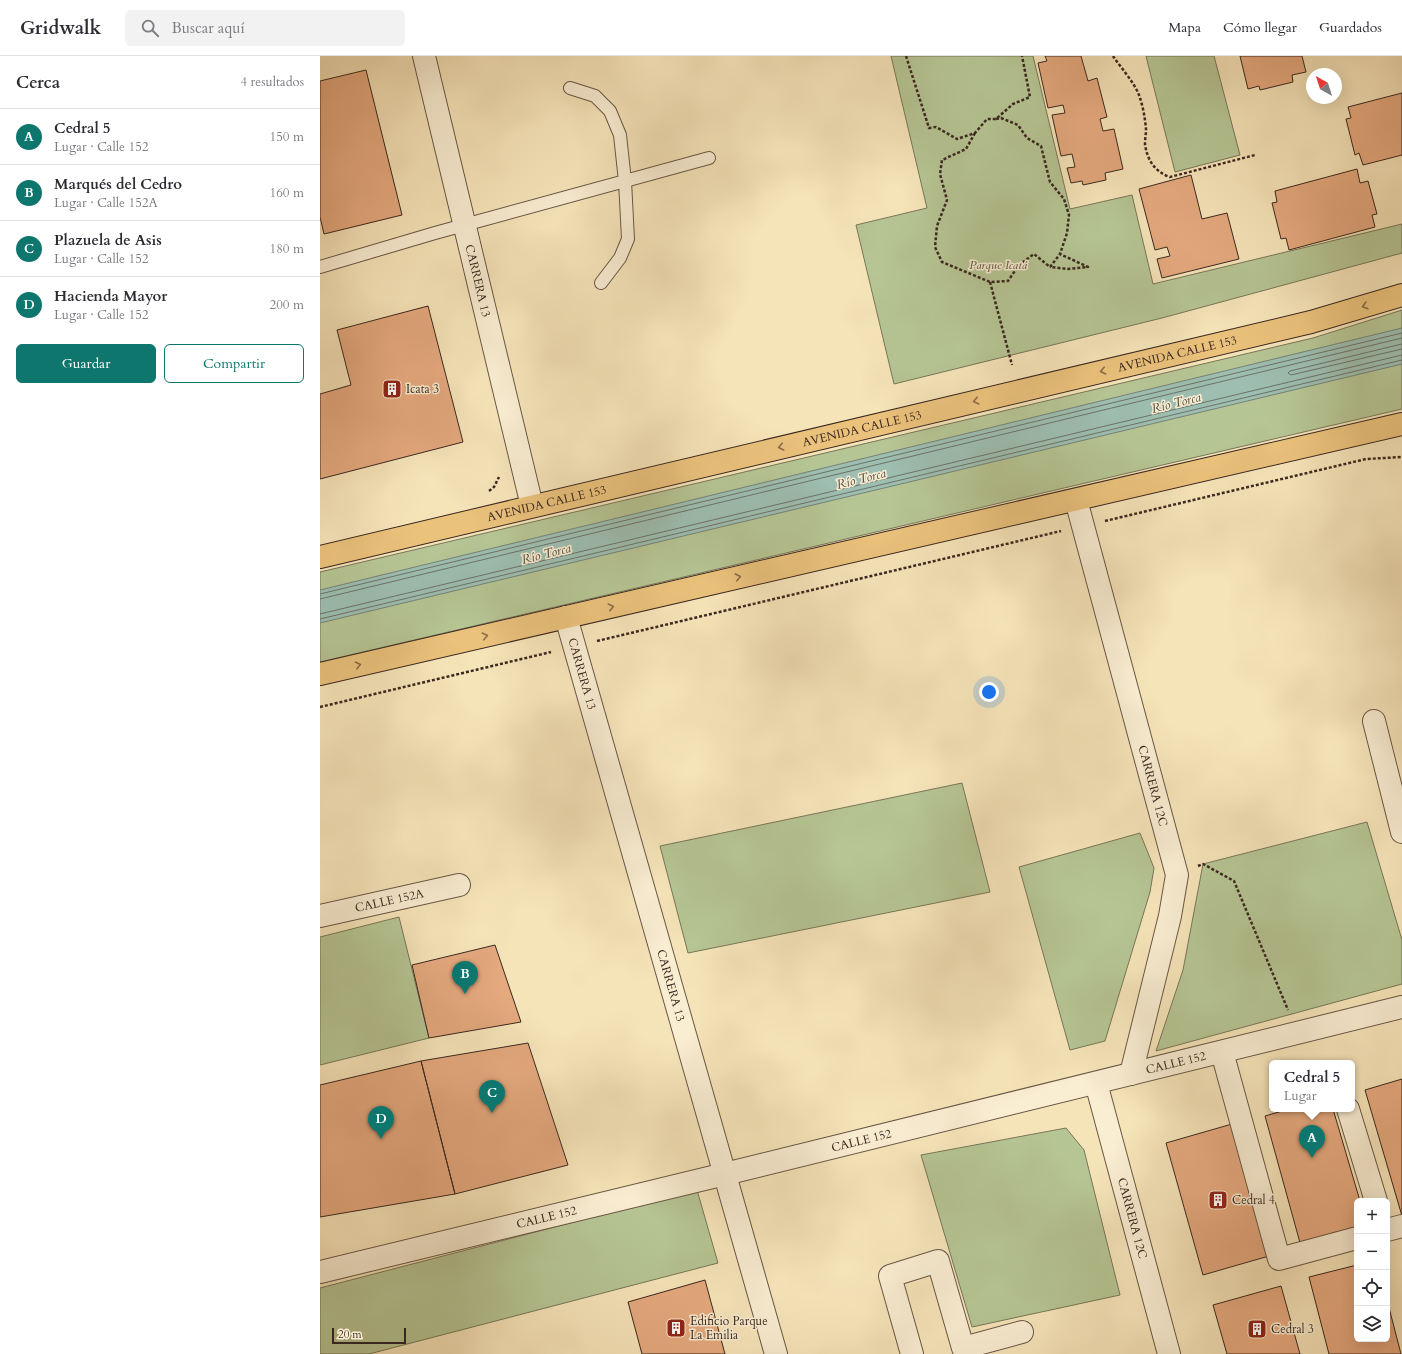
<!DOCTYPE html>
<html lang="es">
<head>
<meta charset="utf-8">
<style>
	body { margin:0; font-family:Cardo,serif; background:#f2f2f3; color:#2b2b33 }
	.controls { position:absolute; right:12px; bottom:12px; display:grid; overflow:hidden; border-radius:6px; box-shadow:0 4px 16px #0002 }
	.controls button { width:36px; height:36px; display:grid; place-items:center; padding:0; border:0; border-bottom:1px solid #e1e1e2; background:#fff; color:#2b2b33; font:20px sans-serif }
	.compass { position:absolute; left:986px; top:12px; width:36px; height:36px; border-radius:50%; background:#fff; box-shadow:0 4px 16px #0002; rotate:321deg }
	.scale { position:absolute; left:12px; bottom:10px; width:74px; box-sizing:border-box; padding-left:4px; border:2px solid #3a2820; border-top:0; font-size:11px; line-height:14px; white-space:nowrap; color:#3a2820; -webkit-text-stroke:3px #f9edd2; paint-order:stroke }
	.you { position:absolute; left:669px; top:636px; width:14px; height:14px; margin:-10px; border:3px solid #fff; border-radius:50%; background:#1a73e8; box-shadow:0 0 0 6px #1a73e833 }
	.badge { display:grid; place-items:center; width:26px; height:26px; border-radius:50%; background:#0f766e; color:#fff; font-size:13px; font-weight:700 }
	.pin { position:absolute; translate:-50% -33px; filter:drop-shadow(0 1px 2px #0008) }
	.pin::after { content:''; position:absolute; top:21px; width:14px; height:12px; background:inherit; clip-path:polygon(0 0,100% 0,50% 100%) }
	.popup { position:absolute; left:949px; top:1004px; width:86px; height:52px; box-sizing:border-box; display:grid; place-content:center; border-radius:6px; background:#fff; filter:drop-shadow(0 1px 3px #0005); font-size:13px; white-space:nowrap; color:#7c7c81 }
	.popup b { font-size:15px; color:#2b2b33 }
	.popup::after { content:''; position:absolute; left:50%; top:100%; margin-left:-8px; border:8px solid transparent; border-top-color:#fff }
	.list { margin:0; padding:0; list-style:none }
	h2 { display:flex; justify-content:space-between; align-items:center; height:52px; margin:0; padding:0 16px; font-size:17px }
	h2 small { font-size:13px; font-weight:400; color:#7c7c81 }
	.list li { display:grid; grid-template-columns:26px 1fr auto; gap:12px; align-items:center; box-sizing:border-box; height:56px; padding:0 16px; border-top:1px solid #e1e1e2 }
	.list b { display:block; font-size:15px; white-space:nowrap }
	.list p { margin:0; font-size:13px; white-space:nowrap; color:#7c7c81 }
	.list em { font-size:13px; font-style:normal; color:#7c7c81 }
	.actions { display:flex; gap:8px; padding:12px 16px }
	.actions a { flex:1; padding:9px 0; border:1px solid #0f766e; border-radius:6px; text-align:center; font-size:14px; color:#0f766e }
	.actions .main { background:#0f766e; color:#fff }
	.icon { flex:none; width:22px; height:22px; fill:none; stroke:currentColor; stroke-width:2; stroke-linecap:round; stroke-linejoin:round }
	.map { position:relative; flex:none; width:1082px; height:1298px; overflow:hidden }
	header { display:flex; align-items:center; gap:24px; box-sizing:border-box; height:56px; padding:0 20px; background:#fff; border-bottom:1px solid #e1e1e2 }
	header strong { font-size:19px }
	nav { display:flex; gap:22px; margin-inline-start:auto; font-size:14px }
	.search { width:280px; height:36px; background:#f2f2f3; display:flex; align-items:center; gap:10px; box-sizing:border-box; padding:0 14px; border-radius:6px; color:#7c7c81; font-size:15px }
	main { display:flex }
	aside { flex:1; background:#fff }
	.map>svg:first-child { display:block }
</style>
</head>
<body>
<header>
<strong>Gridwalk</strong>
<div class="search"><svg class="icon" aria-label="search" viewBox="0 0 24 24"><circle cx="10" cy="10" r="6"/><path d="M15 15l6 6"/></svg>Buscar aquí</div>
<nav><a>Mapa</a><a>Cómo llegar</a><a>Guardados</a></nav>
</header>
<main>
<aside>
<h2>Cerca<small>4 resultados</small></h2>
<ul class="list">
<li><span class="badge">A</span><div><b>Cedral 5</b><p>Lugar · Calle 152</p></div><em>150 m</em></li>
<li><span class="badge">B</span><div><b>Marqués del Cedro</b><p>Lugar · Calle 152A</p></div><em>160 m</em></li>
<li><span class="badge">C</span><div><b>Plazuela de Asis</b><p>Lugar · Calle 152</p></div><em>180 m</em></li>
<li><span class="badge">D</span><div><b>Hacienda Mayor</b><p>Lugar · Calle 152</p></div><em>200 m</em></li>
</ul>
<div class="actions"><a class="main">Guardar</a><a>Compartir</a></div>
</aside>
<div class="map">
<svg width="1082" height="1298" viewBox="0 0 1082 1298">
	<rect width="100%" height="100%" fill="#f6e4b9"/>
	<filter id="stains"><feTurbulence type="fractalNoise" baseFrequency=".005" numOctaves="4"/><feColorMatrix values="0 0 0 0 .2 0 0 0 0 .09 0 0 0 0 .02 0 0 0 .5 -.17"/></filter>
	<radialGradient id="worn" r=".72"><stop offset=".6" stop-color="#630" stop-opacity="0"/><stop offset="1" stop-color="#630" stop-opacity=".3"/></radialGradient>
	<path fill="#b6c594" stroke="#78765a" d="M 571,0 L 713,0 L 750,153 L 812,139 L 833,228 L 1082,168 L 1082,197 L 842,262 L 574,328 L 536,169 L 607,152 Z
		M 826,0 L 894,0 L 920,99 L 855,116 Z
		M 1082,254 L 1082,353 L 0,606 L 0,516 L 993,282 Z
		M 642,727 L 670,836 L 368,897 L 340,790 Z
		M 1047,766 L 1082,884 L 1082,928 L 836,995 L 863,914 L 883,808 Z
		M 820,777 L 834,812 L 830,836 L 785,985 L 750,994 L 699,811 Z
		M 79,861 L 109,982 L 0,1009 L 0,881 Z
		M 746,1072 L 764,1094 L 800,1239 L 652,1271 L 601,1099 Z
		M 377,1134 L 398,1207 L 49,1298 L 0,1298 L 0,1232 Z"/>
	<path fill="#9dbeb1" stroke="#758277" d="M 1082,272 L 1082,308 L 0,567 L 0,534 Z"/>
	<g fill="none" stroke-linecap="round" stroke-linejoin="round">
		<path stroke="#6c7368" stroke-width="1" d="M 1082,288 L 970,315 L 968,317 L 971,319 L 1082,293
			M 0,538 L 1082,277
			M 0,543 L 1082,282
			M 0,558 L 1082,299
			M 0,563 L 1082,304"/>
	</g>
	<path fill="#e5a97e" stroke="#3a2820" d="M 725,0 L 761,0 L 768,25 L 777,22 L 787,61 L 780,63 L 783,75 L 794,73 L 803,113 L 785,117 L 786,124 L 763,129 L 762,125 L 751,127 L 747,112 L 755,111 L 752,98 L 741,100 L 732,59 L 745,57 L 743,49 L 728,52 L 718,7 L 727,5 Z
		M 920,0 L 982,0 L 986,16 L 972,19 L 973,26 L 940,34 L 939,30 L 928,33 Z
		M 46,14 L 82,159 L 4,178 L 0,161 L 0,25 Z
		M 1082,37 L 1082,99 L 1043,109 L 1039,97 L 1035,99 L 1026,63 L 1031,62 L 1028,51 Z
		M 1037,113 L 1040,127 L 1048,125 L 1057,158 L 1052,159 L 1055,171 L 969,194 L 966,182 L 961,183 L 952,147 L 957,146 L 955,135 Z
		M 871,119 L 882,163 L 907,157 L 919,203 L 842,222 L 837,203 L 850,200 L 847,191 L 835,194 L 819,133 Z
		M 108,250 L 143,386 L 0,423 L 0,338 L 31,329 L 17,274 Z
		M 175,889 L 201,966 L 109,982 L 92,909 Z
		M 208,987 L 248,1109 L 135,1138 L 101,1005 Z
		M 101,1005 L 135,1138 L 0,1161 L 0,1029 Z
		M 1082,1023 L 1082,1160 L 1045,1034 Z
		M 969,1053 L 1013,1053 L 1040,1145 L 1037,1145 L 1037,1176 L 982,1194 L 945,1060 Z
		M 912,1068 L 949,1200 L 883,1219 L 846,1087 Z
		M 1037,1209 L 1037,1283 L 1067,1283 L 1067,1244 L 1081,1298 L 1009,1298 L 989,1221 Z
		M 385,1224 L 405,1298 L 322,1298 L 308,1246 Z
		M 961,1230 L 980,1298 L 907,1298 L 893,1249 Z"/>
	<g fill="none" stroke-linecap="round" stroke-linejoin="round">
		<g stroke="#695746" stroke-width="14">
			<path id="lane" d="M 250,32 L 275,40 L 290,55 L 300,79 L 305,125 L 308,183 L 300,202 L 281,227
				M 0,211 L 115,177 L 389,102"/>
		</g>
		<g stroke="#695746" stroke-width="24">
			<g id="street">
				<path id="s1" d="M 104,0 L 212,450"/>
				<path id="s2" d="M 756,444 L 857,819 L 850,860 L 811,1018"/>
				<path id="s3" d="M 246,561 L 456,1298"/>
				<path d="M 1054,665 L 1082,776"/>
				<path id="s4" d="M 0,860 L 139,829"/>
				<path d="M 902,996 L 959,1203 L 1037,1182"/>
				<path id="s5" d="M 776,1027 L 849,1298"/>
				<path d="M 1028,1053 L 1056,1145"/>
				<path d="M 1067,1174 L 1082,1170"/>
				<path id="s6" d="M 0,1216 L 405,1118 L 1082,951"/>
				<path d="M 592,1298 L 570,1220 L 618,1205 L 643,1292 L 702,1276"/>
			</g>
		</g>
		<g stroke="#3a2820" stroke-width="24">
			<g id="primary">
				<path id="s7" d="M 0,501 L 991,266 L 1082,239"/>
				<path d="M 0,618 L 1082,368"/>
			</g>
		</g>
		<path stroke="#3a2820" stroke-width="2.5" stroke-dasharray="3 2" stroke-linecap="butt" d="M 586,0 L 609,72 L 616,71 L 637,83 L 655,77 L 667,63 L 676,63 L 693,48 L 710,41 L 702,0
			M 793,0 C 801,12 814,26 819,39 C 823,50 825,62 826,73 C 826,78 825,83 825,88 C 827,104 835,116 850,121 L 935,99
			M 676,63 L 681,62 L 698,69 L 707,82 L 721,90 L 730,126 L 744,143 L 749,159 L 747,177 L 740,198
			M 655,77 L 646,93 L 622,104 L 620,118 L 627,144 L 617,170 L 615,191 L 622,206 L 670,226 L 688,225 L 699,209 L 714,198 L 730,211 L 740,198 L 768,211 L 748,213 L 730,211
			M 670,226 L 692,309
			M 169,435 L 174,431 L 179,421
			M 785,465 L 1046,403 L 1082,401
			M 277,585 L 741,475
			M 0,651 L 231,596
			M 878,810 L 883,808 L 914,825 L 968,954"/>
		<use href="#lane" stroke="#f9edd2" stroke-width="12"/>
		<use href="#street" stroke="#f9edd2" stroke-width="22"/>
		<use href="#primary" stroke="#ebc27c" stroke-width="22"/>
	</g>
	<defs><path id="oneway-chevron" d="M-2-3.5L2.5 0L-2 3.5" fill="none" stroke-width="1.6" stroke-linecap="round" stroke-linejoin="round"/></defs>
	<g stroke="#8a6d49">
		<use href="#oneway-chevron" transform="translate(1045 250) rotate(163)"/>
		<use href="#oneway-chevron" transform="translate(783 315) rotate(167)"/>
		<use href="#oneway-chevron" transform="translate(656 345) rotate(167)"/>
		<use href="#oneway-chevron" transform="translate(461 391) rotate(167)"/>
		<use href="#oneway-chevron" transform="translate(418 521) rotate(-13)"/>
		<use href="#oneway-chevron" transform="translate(291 551) rotate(-13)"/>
		<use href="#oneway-chevron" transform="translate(165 580) rotate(-13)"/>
		<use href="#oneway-chevron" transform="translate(38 609) rotate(-13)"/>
	</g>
	<defs>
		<g id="building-square" transform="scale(1)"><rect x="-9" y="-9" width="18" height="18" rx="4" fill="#8f2418" stroke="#f9edd2"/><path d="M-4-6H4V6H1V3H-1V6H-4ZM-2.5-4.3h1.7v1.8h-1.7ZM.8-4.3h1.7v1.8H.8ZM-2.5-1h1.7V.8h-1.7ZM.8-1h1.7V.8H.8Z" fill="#fff"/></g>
	</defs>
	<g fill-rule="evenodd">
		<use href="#building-square" x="72" y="333"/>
		<use href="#building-square" x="898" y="1144"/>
		<use href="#building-square" x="356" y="1272"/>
		<use href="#building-square" x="937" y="1273"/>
	</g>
	<g text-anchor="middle" stroke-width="3" stroke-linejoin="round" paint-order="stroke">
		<g font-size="12" font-style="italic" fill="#594f3d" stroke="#f9edd2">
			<text x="678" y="213">Parque Icatá</text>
		</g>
		<g font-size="12" fill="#3a2820" stroke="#f9edd2">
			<text dy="4" stroke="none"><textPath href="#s1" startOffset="231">CARRERA 13</textPath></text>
			<text dy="4" stroke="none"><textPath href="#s7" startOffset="881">AVENIDA CALLE 153</textPath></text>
			<text dy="4" stroke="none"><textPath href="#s7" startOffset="557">AVENIDA CALLE 153</textPath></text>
			<text dy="4" stroke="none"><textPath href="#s7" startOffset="233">AVENIDA CALLE 153</textPath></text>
			<text dy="4" stroke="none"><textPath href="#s3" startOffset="59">CARRERA 13</textPath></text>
			<text dy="4" stroke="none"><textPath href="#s2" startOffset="296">CARRERA 12C</textPath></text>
			<text dy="4" stroke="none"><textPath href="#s4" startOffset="71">CALLE 152A</textPath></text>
			<text dy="4" stroke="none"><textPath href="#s3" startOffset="383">CARRERA 13</textPath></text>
			<text dy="4" stroke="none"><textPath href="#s6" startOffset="881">CALLE 152</textPath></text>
			<text dy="4" stroke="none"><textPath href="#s6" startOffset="557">CALLE 152</textPath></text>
			<text dy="4" stroke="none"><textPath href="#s6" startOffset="233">CALLE 152</textPath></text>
			<text dy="4" stroke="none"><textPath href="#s5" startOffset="140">CARRERA 12C</textPath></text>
		</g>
		<g font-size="12" fill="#3a2820" stroke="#f9edd2" text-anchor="start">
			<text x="86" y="337">Icata 3</text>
			<text x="912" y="1148">Cedral 4</text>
			<text x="370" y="1269">Edificio Parque<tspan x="370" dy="14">La Emilia</tspan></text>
			<text x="951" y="1277">Cedral 3</text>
		</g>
		<g font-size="13" font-style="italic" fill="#534e44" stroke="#f9edd2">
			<text transform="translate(856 346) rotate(-14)" y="5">Río Torca</text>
			<text transform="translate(541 422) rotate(-14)" y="5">Río Torca</text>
			<text transform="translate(226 497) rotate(-14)" y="5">Río Torca</text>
		</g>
	</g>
	<rect width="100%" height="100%" filter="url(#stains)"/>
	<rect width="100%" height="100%" fill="url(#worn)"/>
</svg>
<div class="controls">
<button>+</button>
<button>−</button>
<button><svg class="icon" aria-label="locate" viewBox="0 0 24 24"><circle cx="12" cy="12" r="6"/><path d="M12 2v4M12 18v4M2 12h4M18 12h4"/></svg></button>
<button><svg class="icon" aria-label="layers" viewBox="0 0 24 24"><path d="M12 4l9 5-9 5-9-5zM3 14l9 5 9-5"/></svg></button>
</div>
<svg class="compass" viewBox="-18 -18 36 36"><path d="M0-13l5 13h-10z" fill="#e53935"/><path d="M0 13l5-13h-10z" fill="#7c7c81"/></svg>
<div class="scale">20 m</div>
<div class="you"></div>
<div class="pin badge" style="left:992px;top:1102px">A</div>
<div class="popup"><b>Cedral 5</b>Lugar</div>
<div class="pin badge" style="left:145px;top:938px">B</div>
<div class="pin badge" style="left:172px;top:1057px">C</div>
<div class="pin badge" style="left:61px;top:1083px">D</div>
</div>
</main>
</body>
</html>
